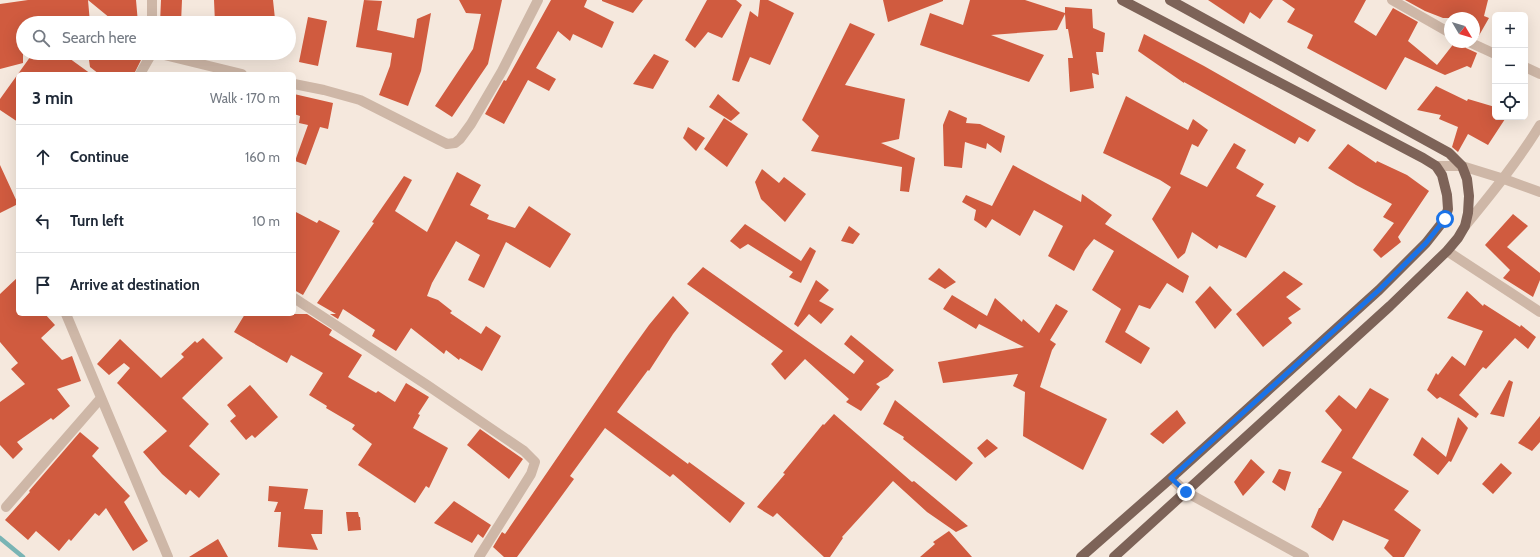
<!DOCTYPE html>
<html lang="en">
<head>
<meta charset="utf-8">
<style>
	body { margin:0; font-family:Cabin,sans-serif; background:#f2f2f3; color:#1f2937 }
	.controls { position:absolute; right:12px; top:12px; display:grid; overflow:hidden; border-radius:6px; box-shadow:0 4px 16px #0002 }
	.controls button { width:36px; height:36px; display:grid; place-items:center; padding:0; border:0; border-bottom:1px solid #e0e1e3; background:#fff; color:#1f2937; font:20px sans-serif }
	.compass { position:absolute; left:1444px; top:12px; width:36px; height:36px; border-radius:50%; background:#fff; box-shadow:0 4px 16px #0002; rotate:128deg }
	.stop { position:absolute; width:12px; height:12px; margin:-9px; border:3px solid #1a73e8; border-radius:50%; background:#fff }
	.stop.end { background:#1a73e8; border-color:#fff; box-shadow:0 1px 4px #0008 }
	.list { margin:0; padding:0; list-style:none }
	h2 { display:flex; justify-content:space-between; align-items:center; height:52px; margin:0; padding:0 16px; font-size:17px }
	h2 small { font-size:13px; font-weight:400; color:#747a83 }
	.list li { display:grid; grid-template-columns:26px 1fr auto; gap:12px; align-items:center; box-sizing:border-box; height:64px; padding:0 16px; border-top:1px solid #e0e1e3 }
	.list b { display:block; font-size:15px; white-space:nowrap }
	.list em { font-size:13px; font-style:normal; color:#747a83 }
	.icon { flex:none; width:22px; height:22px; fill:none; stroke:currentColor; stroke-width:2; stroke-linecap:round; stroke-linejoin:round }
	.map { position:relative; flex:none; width:1540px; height:557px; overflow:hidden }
	.search { position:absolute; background:#fff; box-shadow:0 4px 16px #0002; left:16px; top:16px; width:280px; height:44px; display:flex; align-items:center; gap:10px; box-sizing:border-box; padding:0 14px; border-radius:22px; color:#747a83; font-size:15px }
	.panel { position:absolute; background:#fff; box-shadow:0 4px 16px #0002; left:16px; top:72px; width:280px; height:244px; border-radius:6px }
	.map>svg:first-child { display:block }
</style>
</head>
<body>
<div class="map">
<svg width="1540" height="557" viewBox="0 0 1540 557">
	<rect width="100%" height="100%" fill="#f5e8dd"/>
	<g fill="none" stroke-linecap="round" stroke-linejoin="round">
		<path stroke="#79b4b4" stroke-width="4.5" d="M 0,538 L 23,557"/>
	</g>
	<path fill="#d05b3f" d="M 28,0 L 136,0 L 138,23 L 116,23 L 88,0 L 90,23 L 23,23 L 23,63 L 0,69 L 0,4 Z
		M 161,0 L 182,0 L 181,23 L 160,23 Z
		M 214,0 L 273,0 L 275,19 L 265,17 L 265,23 L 215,23 Z
		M 364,0 L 382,1 L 377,30 L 414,38 L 417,19 L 431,13 L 421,71 L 408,106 L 379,95 L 390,66 L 392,53 L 356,47 Z
		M 459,0 L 502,0 L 488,64 L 452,117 L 435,106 L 473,49 L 481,14 L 466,13 Z
		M 551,0 L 587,0 L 584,7 L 614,22 L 602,48 L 573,34 L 570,41 L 558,31 L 536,68 L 556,79 L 549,91 L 528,80 L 504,124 L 485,114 L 504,80 L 506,81 Z
		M 602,0 L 643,0 L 633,13 L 602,1 Z
		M 707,0 L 736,0 L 742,5 L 722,38 L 708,32 L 695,48 L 685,40 Z
		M 760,0 L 768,0 L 794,13 L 770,65 L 750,57 L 739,82 L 732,80 L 750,11 L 758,17 Z
		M 883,0 L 943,0 L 943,1 L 888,22 Z
		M 970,0 L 1025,0 L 1065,13 L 1065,7 L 1092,9 L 1093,28 L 1105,33 L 1103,52 L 1096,52 L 1099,75 L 1092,73 L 1094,88 L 1070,92 L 1068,58 L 1073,58 L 1068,29 L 1066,29 L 1065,14 L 1057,30 L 991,35 L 1044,55 L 1029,82 L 920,45 L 930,13 L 963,25 Z
		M 1208,0 L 1273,0 L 1260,19 L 1250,12 L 1244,24 Z
		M 1282,0 L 1366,0 L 1354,22 L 1376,36 L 1393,8 L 1418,22 L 1408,41 L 1437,65 L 1455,42 L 1463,42 L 1466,48 L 1477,53 L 1471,68 L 1467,66 L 1445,75 L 1405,57 L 1386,90 L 1307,48 L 1313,35 L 1287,22 L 1295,9 Z
		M 1405,0 L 1488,0 L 1484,16 L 1489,18 L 1477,39 L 1474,37 L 1474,18 L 1443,18 L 1425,11 Z
		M 308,17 L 327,21 L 318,66 L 299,62 Z
		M 850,23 L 875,34 L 845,85 L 905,99 L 899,139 L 881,143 L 915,158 L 909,192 L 900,191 L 902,167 L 811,151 L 819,136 L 802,120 Z
		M 1144,34 L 1204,66 L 1316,130 L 1308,142 L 1299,137 L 1295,144 L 1184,82 L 1184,83 L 1138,51 Z
		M 33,53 L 62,53 L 91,74 L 18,74 L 18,122 L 0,110 L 0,99 Z
		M 88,53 L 133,53 L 140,57 L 141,60 L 134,74 L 99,74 L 90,67 Z
		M 654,54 L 669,61 L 653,89 L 633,84 Z
		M 1436,86 L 1467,101 L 1468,99 L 1495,107 L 1495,117 L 1501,117 L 1505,119 L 1488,145 L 1468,134 L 1458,152 L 1452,147 L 1458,127 L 1439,119 L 1441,115 L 1417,110 Z
		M 294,94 L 333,103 L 328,129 L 320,127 L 306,165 L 295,161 L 308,125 L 299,123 L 300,116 L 294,114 Z
		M 718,94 L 740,113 L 731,121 L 709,107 Z
		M 1126,96 L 1188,130 L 1193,119 L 1208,130 L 1198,147 L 1192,144 L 1180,174 L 1207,187 L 1234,143 L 1246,150 L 1236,168 L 1264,184 L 1256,196 L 1276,206 L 1246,258 L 1219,245 L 1217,249 L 1192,232 L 1185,253 L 1178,259 L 1152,219 L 1171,187 L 1160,180 L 1103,153 Z
		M 949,110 L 967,118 L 966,123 L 980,124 L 1005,136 L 1001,153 L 987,143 L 986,149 L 965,142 L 962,168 L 944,166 L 943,125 Z
		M 724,118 L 748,134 L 727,167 L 704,149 Z
		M 688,127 L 705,138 L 696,151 L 683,138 Z
		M 1348,144 L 1376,163 L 1377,161 L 1407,175 L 1429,191 L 1398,237 L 1401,242 L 1381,258 L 1373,250 L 1394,223 L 1383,217 L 1392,204 L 1356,185 L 1328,168 Z
		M 0,165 L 18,204 L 0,213 Z
		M 1013,165 L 1081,202 L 1082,194 L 1112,215 L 1105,224 L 1189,276 L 1183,293 L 1167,283 L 1150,309 L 1139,305 L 1125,332 L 1150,348 L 1141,364 L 1105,342 L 1121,309 L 1092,290 L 1114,251 L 1094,239 L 1085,250 L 1074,271 L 1048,256 L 1063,226 L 1034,210 L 1020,236 L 992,219 L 986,228 L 974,220 L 976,210 L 962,202 L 966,195 L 992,206 Z
		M 762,169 L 779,183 L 784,177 L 806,194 L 785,222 L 761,199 L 755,182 Z
		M 457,172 L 481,185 L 470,205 L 489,215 L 487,219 L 515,228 L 529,206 L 571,234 L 550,268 L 506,242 L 484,288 L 468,280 L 480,255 L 456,241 L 432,283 L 427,296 L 438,300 L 452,311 L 450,313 L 481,334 L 486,326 L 501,336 L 482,371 L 460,358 L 459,360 L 446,350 L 444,354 L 411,328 L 396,351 L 372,336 L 375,330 L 343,309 L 338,319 L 330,314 L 336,314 L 317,303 L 374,223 L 372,222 L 404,176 L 412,180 L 395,211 L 427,232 Z
		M 294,211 L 317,223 L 319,220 L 340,231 L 303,295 L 294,290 Z
		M 1513,214 L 1528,226 L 1507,247 L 1540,273 L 1540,280 L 1533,297 L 1503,278 L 1510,270 L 1485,245 Z
		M 745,224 L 801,261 L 810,247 L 816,251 L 801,283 L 789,277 L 793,272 L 748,244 L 740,249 L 730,241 Z
		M 849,226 L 860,234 L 853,244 L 841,241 Z
		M 703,267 L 854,374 L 864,361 L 844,344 L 851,335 L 894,370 L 888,377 L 876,384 L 880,387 L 861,411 L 846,402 L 849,399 L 805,359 L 785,380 L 771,364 L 783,351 L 687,284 Z
		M 939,268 L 956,282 L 945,289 L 928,279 Z
		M 1284,271 L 1303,284 L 1286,297 L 1301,309 L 1288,318 L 1292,323 L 1263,347 L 1236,314 Z
		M 18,277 L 18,314 L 45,314 L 55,325 L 41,338 L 62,360 L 72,356 L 81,381 L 57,389 L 70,406 L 53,420 L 51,418 L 17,442 L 23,449 L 13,459 L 0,445 L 0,402 L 25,384 L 11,369 L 18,363 L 0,342 L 0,294 Z
		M 816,280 L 829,290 L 819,301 L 834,309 L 821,324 L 809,314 L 798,327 L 794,324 Z
		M 1210,286 L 1232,310 L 1215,329 L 1195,302 Z
		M 1467,291 L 1483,306 L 1484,304 L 1520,327 L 1521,325 L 1536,337 L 1528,349 L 1515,338 L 1486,369 L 1483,367 L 1459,395 L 1479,414 L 1476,418 L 1440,397 L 1437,399 L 1427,390 L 1436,373 L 1438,375 L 1452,356 L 1465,366 L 1483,331 L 1447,318 Z
		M 952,295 L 987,316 L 995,298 L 1022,322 L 1023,319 L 1039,333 L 1056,304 L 1068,311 L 1050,340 L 1056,344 L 1052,350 L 1040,387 L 1107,419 L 1083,470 L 1023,436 L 1025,392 L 1013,386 L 1018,374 L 943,383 L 938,362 L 1024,347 L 979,324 L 976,329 L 943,309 Z
		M 673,296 L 689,313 L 673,334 L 649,371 L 648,370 L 617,412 L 688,464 L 689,462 L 745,503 L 730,523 L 673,474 L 670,477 L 605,428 L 570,476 L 574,479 L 517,557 L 504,557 L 493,547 L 502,532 L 505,534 L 626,357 L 649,325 Z
		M 245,314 L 307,314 L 332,330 L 329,335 L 362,355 L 348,377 L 376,393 L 378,391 L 395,402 L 406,383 L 429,397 L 418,414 L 420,415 L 413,428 L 448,448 L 429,488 L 426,486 L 415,503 L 358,465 L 372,444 L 352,429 L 355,425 L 326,408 L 327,406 L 309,395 L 323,373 L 291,355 L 287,363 L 234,332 Z
		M 203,338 L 223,358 L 182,398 L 209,424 L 189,446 L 220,474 L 199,498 L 190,490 L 186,495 L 162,474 L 143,452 L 167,431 L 117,383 L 130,368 L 124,363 L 109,375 L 97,364 L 120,339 L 161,378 L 184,357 L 181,354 L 195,341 L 197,343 Z
		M 1509,380 L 1513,382 L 1504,417 L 1490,414 Z
		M 250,385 L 278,417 L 255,438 L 252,435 L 246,440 L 230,421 L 236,416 L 227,405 Z
		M 1370,388 L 1389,399 L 1352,458 L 1409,491 L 1394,510 L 1421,530 L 1404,557 L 1393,557 L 1384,548 L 1389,540 L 1343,520 L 1333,541 L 1311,527 L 1319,508 L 1320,508 L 1342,472 L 1321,462 L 1342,430 L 1325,411 L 1339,395 L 1356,409 Z
		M 895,400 L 973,463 L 956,481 L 903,439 L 904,437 L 883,424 Z
		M 1177,410 L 1186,423 L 1163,444 L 1150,434 Z
		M 834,414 L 912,482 L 914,481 L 968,526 L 956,532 L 927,512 L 893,481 L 842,537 L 843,538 L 830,557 L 824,557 L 777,513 L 773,517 L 757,507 L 785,474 L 783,473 L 823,424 L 824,425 Z
		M 1540,416 L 1540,442 L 1532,451 L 1518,443 Z
		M 1458,417 L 1468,428 L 1451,462 L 1449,461 L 1438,475 L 1413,455 L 1422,437 L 1446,457 Z
		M 480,429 L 523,459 L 509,479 L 467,445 Z
		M 80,432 L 99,448 L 92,456 L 130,496 L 124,502 L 148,541 L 133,551 L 106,508 L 99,516 L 95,513 L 71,541 L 69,539 L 59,551 L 36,531 L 28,540 L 5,520 L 30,492 L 29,491 Z
		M 987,439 L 998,448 L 985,458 L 977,448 Z
		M 1251,459 L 1265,472 L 1243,496 L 1234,482 Z
		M 1501,463 L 1512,473 L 1493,494 L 1482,484 Z
		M 1279,469 L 1291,472 L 1285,491 L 1272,482 Z
		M 269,486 L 308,489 L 304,509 L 323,510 L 322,534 L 311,534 L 318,550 L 278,547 L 281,512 L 274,512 L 278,502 L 268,501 Z
		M 454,501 L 491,525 L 483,538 L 478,534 L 472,543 L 434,523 Z
		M 346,512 L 358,512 L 359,517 L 360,517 L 361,530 L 348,531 Z
		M 949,531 L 972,557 L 920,557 L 935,544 L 933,542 Z
		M 218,539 L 228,557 L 189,557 Z"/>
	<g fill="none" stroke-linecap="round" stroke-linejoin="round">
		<path stroke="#ceb7a7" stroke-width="10" d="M 152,0 L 152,23
			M 1392,0 L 1450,33
			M 1469,42 L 1495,54
			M 156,53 L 242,74
			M 1525,67 L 1540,74
			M 140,74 L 152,53
			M 294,84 L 324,90 L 360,100 L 447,144 L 455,143 L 460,139 L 471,124 L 502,71 L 538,0
			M 1436,166 L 1462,166 L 1504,179 L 1540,192
			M 1465,226 C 1492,193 1518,161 1540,125
			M 1447,251 L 1540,312
			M 294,298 L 427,385 L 524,451 L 535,462 L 531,474 L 479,557
			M 66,314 L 168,557
			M 1171,478 L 1186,492 L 1304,557
			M 6,507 L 101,398"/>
		<path stroke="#7d6358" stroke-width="10" d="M 1081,557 L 1171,478 L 1379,290 L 1426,243 L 1445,219 L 1448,209 L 1447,195 L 1442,175 L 1436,166 L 1423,158 L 1122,0
			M 1114,557 L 1390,306 L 1447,251 L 1458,238 L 1465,226 L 1468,213 L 1469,196 L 1467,179 L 1462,166 L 1449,153 L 1170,0"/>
	</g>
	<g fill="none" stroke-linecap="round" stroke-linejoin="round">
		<path stroke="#1a73e8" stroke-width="5" d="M 1186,492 L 1171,478 L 1379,290 L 1426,243 L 1445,219"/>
	</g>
</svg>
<div class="controls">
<button>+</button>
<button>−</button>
<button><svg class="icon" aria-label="locate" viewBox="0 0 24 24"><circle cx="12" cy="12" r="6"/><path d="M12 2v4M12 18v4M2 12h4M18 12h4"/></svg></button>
</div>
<svg class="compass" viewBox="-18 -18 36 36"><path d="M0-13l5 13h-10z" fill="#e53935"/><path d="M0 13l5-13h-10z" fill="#747a83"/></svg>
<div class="stop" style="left:1445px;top:219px"></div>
<div class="stop end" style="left:1186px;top:492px"></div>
<div class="search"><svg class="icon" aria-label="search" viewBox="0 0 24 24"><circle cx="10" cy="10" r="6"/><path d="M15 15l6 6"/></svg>Search here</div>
<section class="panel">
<h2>3 min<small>Walk · 170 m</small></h2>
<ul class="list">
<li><svg class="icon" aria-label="ahead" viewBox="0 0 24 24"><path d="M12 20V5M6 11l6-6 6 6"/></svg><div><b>Continue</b></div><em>160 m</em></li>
<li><svg class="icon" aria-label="left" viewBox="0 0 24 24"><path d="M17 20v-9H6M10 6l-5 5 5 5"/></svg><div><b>Turn left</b></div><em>10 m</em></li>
<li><svg class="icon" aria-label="arrive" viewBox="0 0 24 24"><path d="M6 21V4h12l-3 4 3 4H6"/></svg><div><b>Arrive at destination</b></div></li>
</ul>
</section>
</div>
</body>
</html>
